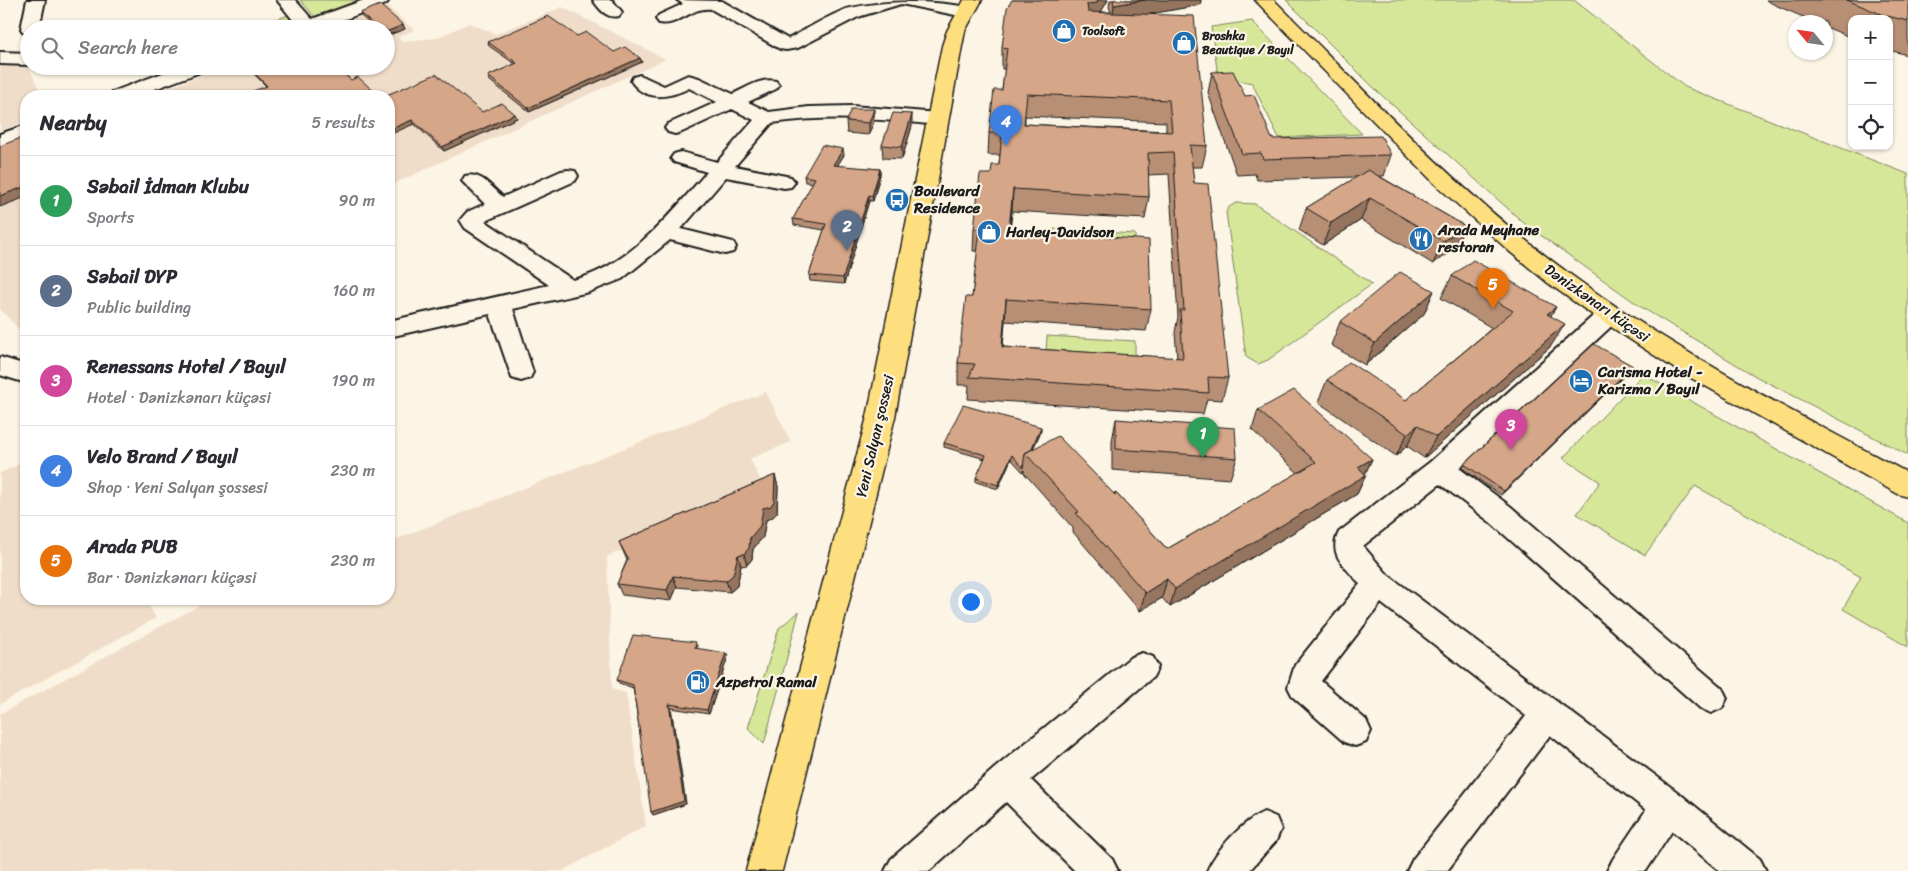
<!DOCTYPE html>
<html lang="en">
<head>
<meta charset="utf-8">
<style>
	body { margin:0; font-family:Sriracha,sans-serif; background:#f2f2f3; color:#2b2b33 }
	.controls { position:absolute; right:15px; top:15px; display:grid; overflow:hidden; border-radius:10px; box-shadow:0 1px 4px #0004 }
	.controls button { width:45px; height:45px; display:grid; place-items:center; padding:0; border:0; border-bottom:1px solid #e1e1e2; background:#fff; color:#2b2b33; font:25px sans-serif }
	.compass { position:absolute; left:1788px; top:15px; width:45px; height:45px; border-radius:50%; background:#fff; box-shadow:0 1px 4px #0004; rotate:299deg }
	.you { position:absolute; left:970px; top:601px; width:18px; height:18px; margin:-12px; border:4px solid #fff; border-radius:50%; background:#1a73e8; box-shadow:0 0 0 8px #1a73e833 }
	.badge { display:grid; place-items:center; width:32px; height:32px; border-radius:50%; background:#1f6fb2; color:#fff; font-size:16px; font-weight:700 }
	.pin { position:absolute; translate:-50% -41px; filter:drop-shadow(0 1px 2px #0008) }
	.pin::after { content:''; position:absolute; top:26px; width:18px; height:15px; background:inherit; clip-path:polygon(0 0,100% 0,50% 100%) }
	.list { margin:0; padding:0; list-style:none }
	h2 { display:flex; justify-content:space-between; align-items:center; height:65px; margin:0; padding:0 20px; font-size:21px }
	h2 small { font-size:16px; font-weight:400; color:#7c7c81 }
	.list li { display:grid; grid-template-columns:32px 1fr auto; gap:15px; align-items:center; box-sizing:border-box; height:90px; padding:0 20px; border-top:1px solid #e1e1e2 }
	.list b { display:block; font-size:19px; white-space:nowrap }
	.list p { margin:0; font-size:16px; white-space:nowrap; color:#7c7c81 }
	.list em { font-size:16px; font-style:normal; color:#7c7c81 }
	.icon { flex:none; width:28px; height:28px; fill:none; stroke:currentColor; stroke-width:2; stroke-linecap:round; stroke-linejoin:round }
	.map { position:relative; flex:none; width:1908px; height:871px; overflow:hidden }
	.search { position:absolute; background:#fff; box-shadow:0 1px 4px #0004; left:20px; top:20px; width:375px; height:55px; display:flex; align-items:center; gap:12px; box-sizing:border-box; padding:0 18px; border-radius:28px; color:#7c7c81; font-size:19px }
	.panel { position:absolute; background:#fff; box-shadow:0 1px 4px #0004; left:20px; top:90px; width:375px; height:515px; border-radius:20px }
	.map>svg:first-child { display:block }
</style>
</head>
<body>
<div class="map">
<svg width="1908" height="871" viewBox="0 0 1908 871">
	<rect width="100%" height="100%" fill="#fcf5e5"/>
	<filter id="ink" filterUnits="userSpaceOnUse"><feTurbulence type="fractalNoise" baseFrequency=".02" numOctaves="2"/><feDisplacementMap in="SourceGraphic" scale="10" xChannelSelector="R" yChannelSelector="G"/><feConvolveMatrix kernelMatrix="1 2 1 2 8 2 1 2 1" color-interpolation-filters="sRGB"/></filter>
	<g filter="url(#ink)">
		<path fill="#f0ddc9" d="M 387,6 L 414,30 L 398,37 L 402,41 L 437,38 L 469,23 L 496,34 L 562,7 L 666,59 L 389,186 L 389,96 L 147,96 L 226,66 L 386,66 L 386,29 L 326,29 Z
			M 27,63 L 42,96 L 26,96 L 26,121 L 0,131 L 0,65 Z
			M 26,142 L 26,337 L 0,309 L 0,152 Z
			M 766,392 L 791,442 L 750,459 L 765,489 L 607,557 L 612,689 L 626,693 L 646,826 L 562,871 L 0,871 L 0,714 L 211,599 L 389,599 L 389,542 Z
			M 26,461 L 26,599 L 145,599 L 156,618 L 0,704 L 0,473 Z"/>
		<path fill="#d7e79a" stroke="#7a825b" d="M 300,0 L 363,0 L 363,1 L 316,18 Z
			M 1286,0 L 1574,0 L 1685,87 L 1908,174 L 1908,455 L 1757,377 L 1641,307 L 1525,224 L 1377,91 Z
			M 291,14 L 300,24 L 288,29 L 251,29 Z
			M 1252,21 L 1362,134 L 1279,138 L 1252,83 L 1218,76 L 1211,27 Z
			M 1236,203 L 1255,204 L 1372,284 L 1268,360 L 1258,364 L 1246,357 L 1226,212 L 1229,207 Z
			M 1054,229 L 1135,234 L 1135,248 L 1054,243 Z
			M 1047,336 L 1135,341 L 1135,358 L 1046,353 Z
			M 1643,374 L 1908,523 L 1908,647 L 1843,609 L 1861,577 L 1695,486 L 1645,555 L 1577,514 L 1600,482 L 1563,458 Z
			M 799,612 L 764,744 L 748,728 L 779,628 Z"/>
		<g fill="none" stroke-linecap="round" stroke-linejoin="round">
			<g stroke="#1c1c1c" stroke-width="4">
				<path id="minor" d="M 27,0 L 45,0 L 39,29 L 29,29 L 29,34 L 24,33 L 21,29 Z
					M 277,0 L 295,0 L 312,19 L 364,0 L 389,0 L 386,4 L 319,29 L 293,29 L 297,25 Z
					M 593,0 L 612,0 L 622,12 L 619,16 C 607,19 600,10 593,0 Z
					M 677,0 L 722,1 L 788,39 C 807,29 826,17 846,9 C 886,0 931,0 971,8 L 974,12 L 971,16 L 965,17 L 901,4 L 858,17 L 798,48 L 786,50 L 780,49 L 711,9 C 692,6 678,27 659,23 L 656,19 L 659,15 L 683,4 Z
					M 0,52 L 29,53 L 29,65 L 0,64 Z
					M 181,66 L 208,66 L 206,70 L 136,96 L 109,96 L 112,92 Z
					M 640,75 L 664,86 L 688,75 L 699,78 L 733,94 C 746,88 761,77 776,81 L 779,85 L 776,89 L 748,102 L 769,112 L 809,107 L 852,106 L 938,113 L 945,115 L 948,119 L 945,123 L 938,125 C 883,119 828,115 772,123 L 735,166 L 791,177 L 795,182 L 791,187 L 784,188 L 726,177 L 681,229 L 733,242 L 736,247 L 733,252 L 725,254 L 670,240 L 622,279 L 589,292 L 513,309 L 533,372 L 530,378 L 521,381 L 512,378 L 490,314 L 389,337 L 389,321 L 549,285 L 465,228 L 460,220 L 467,212 L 485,204 L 462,181 L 465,176 C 481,172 491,187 503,197 L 561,171 L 568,170 L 575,171 L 578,176 L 575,181 L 485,221 L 573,280 C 629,267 671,213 707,172 L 674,162 L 671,158 L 674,154 L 681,152 L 717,162 L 754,120 L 732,109 L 682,132 L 675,134 L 668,132 L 665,128 L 668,124 L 717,102 L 689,88 C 670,98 645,102 631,81 L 633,77 Z
					M 26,125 L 26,138 L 0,147 L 0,134 Z
					M 1610,306 L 1618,308 L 1622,314 L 1618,320 L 1459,468 L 1510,506 L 1722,688 L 1727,698 L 1722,708 L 1711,713 L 1700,708 L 1490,522 L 1440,484 L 1363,546 L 1388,575 L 1680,794 L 1760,859 L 1766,871 L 1720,871 L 1672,831 L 1646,871 L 1607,871 L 1613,859 L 1646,810 L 1550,735 L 1447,871 L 1407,871 L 1413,859 L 1526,716 L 1381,603 L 1321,681 L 1366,720 L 1371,731 L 1366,742 L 1355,746 L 1344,742 L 1293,697 L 1288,687 L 1295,665 L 1360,584 C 1346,567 1327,555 1339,532 L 1430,462 L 1602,308 Z
					M 0,357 L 26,365 L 26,383 L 0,375 Z
					M 1142,653 L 1153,657 L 1158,667 L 1153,677 L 1031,780 L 1112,859 L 1118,871 L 1075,871 L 1006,802 L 929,871 L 885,871 L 891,859 L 995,768 L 1131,657 Z
					M 1264,812 L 1276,817 L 1281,829 L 1276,841 L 1249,871 L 1207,871 C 1216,850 1244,820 1264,812 Z"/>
			</g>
			<g stroke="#1c1c1c" stroke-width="3">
				<path id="highway" d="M 964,0 L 982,0 L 965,31 L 962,46 L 895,417 L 782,871 L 746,871 L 867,417 L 942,46 L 947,31 Z
					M 1255,0 L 1274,0 C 1368,94 1459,193 1567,272 C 1674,351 1791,411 1908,473 L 1908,497 L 1898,494 L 1675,369 L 1590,313 L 1548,283 L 1509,251 L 1435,184 Z"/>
			</g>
			<use href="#minor" fill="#fcf5e5" fill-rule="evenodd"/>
			<use href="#highway" fill="#fedf80" fill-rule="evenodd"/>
		</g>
		<path fill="#b78f75" stroke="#1c1c1c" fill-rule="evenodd" d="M 1012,0 L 1108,0 L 1101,12 L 1111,12 L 1109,7 L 1110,0 L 1201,0 L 1200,5 L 1149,14 L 1207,146 L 1202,167 L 1192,167 L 1194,183 L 1228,378 L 1222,400 L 1207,399 L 1203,414 L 968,399 L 969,385 L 958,385 L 958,363 L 972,297 L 978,251 L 973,251 L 974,229 L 991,174 L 999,165 L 1000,155 L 988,155 L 989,133 L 1002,90 L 1005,69 L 1002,69 L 1002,47 ZM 1025,116 L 1166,122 L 1166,131 L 1025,124 ZM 1169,174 L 1178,317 L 1175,332 L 1177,358 L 1003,347 L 1005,321 L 1146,331 L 1151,309 L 1010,229 L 1012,211 L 1145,219 L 1149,197 L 1148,175 Z
			M 1766,0 L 1908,0 L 1908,55 L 1889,50 L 1889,19 L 1852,19 L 1852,38 L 1826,27 L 1826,22 L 1815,22 L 1775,5 Z
			M 360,13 L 403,25 L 405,29 L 386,36 L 386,29 L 376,29 L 362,17 Z
			M 577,36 L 614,52 L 640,58 L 642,62 L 529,112 L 489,80 L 488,76 L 515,64 L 489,46 L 488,42 Z
			M 246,66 L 335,66 L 351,80 L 266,86 Z
			M 1212,72 L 1245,96 L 1272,139 L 1391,155 L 1384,176 L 1379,176 L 1465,226 L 1455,248 L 1433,264 L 1361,220 L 1323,245 L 1299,230 L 1306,208 L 1357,177 L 1257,180 L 1255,174 L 1237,175 L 1208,93 Z
			M 389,96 L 482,112 L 515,114 L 517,118 L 444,151 L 414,124 Z
			M 846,121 L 874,121 L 869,135 L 847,133 Z
			M 912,126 L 902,159 L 883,158 L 882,145 Z
			M 844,155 L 837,166 L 880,169 L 880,175 L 873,201 L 869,201 L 844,284 L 810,281 L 809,275 L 824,230 L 794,225 L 793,219 L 813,183 L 805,182 L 804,176 Z
			M 1452,276 L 1556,307 L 1550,316 L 1551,346 L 1424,458 L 1407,446 L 1396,456 L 1318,402 L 1327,380 L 1406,400 L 1492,328 L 1441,298 Z
			M 1424,314 L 1365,365 L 1331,345 L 1340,322 Z
			M 1633,366 L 1630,370 L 1501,495 L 1462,468 L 1464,464 Z
			M 1258,410 L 1372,459 L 1365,474 L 1366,475 L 1357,494 L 1170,607 L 1162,598 L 1140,611 L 1073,532 L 1073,528 L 1024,473 L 1024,470 L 1023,472 L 1011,459 L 998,489 L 976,482 L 976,478 L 985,459 L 944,447 L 944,443 L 1041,431 L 1033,449 L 1114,495 L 1115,492 L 1167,549 L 1298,473 L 1252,430 Z
			M 1116,419 L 1237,458 L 1230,479 L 1112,470 L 1112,441 Z
			M 775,475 L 778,487 L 777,513 L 773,517 L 766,520 L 763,537 L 753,549 L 752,559 L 747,565 L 741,566 L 737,586 L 730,592 L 677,587 L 671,601 L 622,595 L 617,584 L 627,560 L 619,542 Z
			M 697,645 L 697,649 L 728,656 L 709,714 L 671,708 L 686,804 L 653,815 L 633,688 L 619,683 L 617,680 Z"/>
		<path fill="#95745f" stroke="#1c1c1c" d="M 1098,0 L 1108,0 L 1094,24 L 1085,25 L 1087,4 Z
			M 1145,0 L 1201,0 L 1200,5 L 1112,21 L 1114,5 Z
			M 403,25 L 405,29 L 386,36 L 386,32 Z
			M 640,58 L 642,62 L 529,112 L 528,108 Z
			M 874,109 L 874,121 L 869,135 L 869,123 Z
			M 515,114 L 517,118 L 444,151 L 442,147 Z
			M 912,114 L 912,126 L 902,159 L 902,147 Z
			M 412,120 L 414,124 L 389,135 L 389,130 Z
			M 843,149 L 844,155 L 834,171 L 833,165 Z
			M 880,169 L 880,175 L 873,201 L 872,196 Z
			M 26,186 L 26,197 L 0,207 L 0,196 Z
			M 1013,189 L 1012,211 L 1008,251 L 1009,229 Z
			M 869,195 L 869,201 L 844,284 L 843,278 Z
			M 1370,198 L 1361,220 L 1323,245 L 1331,223 Z
			M 1465,226 L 1455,248 L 1433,264 L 1443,241 Z
			M 1434,291 L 1424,314 L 1365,365 L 1375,343 Z
			M 1006,299 L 1005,321 L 1001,369 L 1002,347 Z
			M 1556,307 L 1543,329 L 1547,314 Z
			M 1565,324 L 1551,346 L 1424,458 L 1436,437 Z
			M 1633,366 L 1630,370 L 1501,495 L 1504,491 Z
			M 1418,425 L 1407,446 L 1396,456 L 1407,434 Z
			M 1041,427 L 1041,431 L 1029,458 L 1028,457 Z
			M 1012,455 L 1011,459 L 998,489 L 998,485 Z
			M 1372,459 L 1364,476 L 1366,475 L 1357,494 L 1170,607 L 1175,589 L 1358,467 Z
			M 775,475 L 778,487 L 777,513 L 773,517 L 766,520 L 763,537 L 753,549 L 752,559 L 747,565 L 744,554 L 763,508 Z
			M 738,555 L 741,566 L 737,586 L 730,592 L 726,581 Z
			M 673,576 L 677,587 L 671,601 L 667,590 Z
			M 1167,579 L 1162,598 L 1140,611 L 1145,593 Z
			M 726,653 L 728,656 L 709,714 L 707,710 Z
			M 669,704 L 671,708 L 686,804 L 653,815 L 651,812 Z"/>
		<path fill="#d5a688" stroke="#1c1c1c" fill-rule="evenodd" d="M 1012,0 L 1098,0 L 1097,3 L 1087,4 L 1088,12 L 1194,16 L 1207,146 L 1190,145 L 1194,183 L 1208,184 L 1228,378 L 1208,377 L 1209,393 L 969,377 L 975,364 L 958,363 L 966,297 L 972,297 L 980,229 L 974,229 L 980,174 L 991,174 L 992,165 L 999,165 L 1002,134 L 989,133 L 994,90 L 1002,90 L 1007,48 L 1002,47 L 1007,8 ZM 1027,94 L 1169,100 L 1172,132 L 1024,124 ZM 1173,152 L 1184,310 L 1180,310 L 1183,358 L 1002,347 L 1006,299 L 1151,309 L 1149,240 L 1009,229 L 1013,189 L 1149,197 L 1148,153 Z
			M 1113,0 L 1145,0 L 1114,5 Z
			M 1847,0 L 1908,0 L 1908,21 L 1883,15 Z
			M 380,5 L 403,25 L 386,32 L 386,29 L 378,29 L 360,13 Z
			M 548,16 L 577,36 L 586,32 L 614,52 L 625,47 L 640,58 L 528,108 L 488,76 L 517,63 L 488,42 Z
			M 248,66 L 335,66 L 351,80 L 358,77 L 379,96 L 239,96 L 267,86 Z
			M 1233,71 L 1245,96 L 1254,95 L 1272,139 L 1381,136 L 1391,155 L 1263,159 L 1261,153 L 1242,154 L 1212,72 Z
			M 436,74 L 482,112 L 502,103 L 515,114 L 442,147 L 412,120 L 389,130 L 389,96 L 384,96 Z
			M 851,109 L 874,109 L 869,123 L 846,121 Z
			M 893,113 L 912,114 L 902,147 L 882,145 Z
			M 26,136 L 26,186 L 0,196 L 0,146 Z
			M 822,145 L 843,149 L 833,165 L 880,169 L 872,196 L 869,195 L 843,278 L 809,275 L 826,224 L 793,219 L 815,178 L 804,176 Z
			M 1368,170 L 1465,226 L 1443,241 L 1370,198 L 1331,223 L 1306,208 Z
			M 1473,260 L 1556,307 L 1547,314 L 1565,324 L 1436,437 L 1418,425 L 1407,434 L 1327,380 L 1349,362 L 1406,400 L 1513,311 L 1452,276 Z
			M 1400,272 L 1434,291 L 1375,343 L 1340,322 Z
			M 1594,344 L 1633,366 L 1504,491 L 1464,464 Z
			M 1294,390 L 1372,459 L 1358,467 L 1366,475 L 1175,589 L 1167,579 L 1145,593 L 1076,513 L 1079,512 L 1025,453 L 1058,436 L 1115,495 L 1115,492 L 1167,549 L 1316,462 L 1258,410 Z
			M 963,405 L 1041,427 L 1031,450 L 1025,453 L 1023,468 L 1012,455 L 998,485 L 976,478 L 986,455 L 944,443 Z
			M 1116,419 L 1235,428 L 1237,458 L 1116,449 Z
			M 775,475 L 774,501 L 771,506 L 763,508 L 760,526 L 750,538 L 749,548 L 744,554 L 738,555 L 733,575 L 726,581 L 673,576 L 667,590 L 617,584 L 628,559 L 619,542 Z
			M 633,635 L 696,642 L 695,648 L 726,653 L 707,710 L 669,704 L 684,801 L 651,812 L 633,685 L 617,680 Z"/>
	</g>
	<defs>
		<g id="shop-disc" transform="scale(1.25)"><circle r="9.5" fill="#1f6fb2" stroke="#fcf5e5"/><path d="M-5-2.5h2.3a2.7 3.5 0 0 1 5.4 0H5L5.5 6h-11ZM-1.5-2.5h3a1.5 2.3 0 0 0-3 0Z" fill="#fff"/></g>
		<g id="bus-disc" transform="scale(1.25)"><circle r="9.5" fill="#1f6fb2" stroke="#fcf5e5"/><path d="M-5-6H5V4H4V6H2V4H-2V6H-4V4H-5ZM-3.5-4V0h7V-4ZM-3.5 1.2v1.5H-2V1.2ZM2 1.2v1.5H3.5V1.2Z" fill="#fff"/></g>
		<g id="restaurant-disc" transform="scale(1.25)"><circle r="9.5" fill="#1f6fb2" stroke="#fcf5e5"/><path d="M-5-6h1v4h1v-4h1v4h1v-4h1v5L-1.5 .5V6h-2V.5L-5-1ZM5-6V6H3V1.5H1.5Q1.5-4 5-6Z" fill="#fff"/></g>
		<g id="hotel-disc" transform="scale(1.25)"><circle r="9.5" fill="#1f6fb2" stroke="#fcf5e5"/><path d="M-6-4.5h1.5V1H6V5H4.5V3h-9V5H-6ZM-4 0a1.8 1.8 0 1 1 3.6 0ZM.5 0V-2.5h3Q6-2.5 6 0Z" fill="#fff"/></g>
		<g id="fuel-disc" transform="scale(1.25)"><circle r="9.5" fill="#1f6fb2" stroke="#fcf5e5"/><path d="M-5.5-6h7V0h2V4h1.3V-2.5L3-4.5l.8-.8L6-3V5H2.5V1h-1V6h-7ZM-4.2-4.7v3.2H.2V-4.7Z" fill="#fff"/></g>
	</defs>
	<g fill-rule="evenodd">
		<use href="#shop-disc" x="1064" y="31"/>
		<use href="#shop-disc" x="1184" y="43"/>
		<use href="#bus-disc" x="897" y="200"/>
		<use href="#shop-disc" x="989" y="232"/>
		<use href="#restaurant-disc" x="1421" y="239"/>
		<use href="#hotel-disc" x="1581" y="381"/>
		<use href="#fuel-disc" x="698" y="682"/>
	</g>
	<g text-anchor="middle" stroke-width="4.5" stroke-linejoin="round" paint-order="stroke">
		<g font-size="12" font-weight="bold" fill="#1c1c1c" stroke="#fcf5e5" text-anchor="start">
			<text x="1082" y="35">Toolsoft</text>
			<text x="1202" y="40">Broshka<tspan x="1202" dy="14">Beautique / Bayıl</tspan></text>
		</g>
		<g font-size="15" font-weight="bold" fill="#1c1c1c" stroke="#fcf5e5" text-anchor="start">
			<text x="914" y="196">Boulevard<tspan x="914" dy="17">Residence</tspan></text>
			<text x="1438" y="235">Arada Meyhane<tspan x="1438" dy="17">restoran</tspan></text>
			<text x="1006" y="237">Harley-Davidson</text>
			<text x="1598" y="377">Carisma Hotel -<tspan x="1598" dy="17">Karizma / Bayıl</tspan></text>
			<text x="716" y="687">Azpetrol Ramal</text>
		</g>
		<g font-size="15" fill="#1c1c1c" stroke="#fcf5e5">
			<text transform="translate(1597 303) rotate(35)" y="5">Dənizkənarı küçəsi</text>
			<text transform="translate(875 436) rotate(-77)" y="5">Yeni Salyan şossesi</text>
		</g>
	</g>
</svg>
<div class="controls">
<button>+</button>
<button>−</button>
<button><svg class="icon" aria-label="locate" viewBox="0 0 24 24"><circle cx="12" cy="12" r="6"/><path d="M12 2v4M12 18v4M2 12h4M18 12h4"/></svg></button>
</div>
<svg class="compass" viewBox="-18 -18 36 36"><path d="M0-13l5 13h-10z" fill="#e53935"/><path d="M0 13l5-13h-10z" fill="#7c7c81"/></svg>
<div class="you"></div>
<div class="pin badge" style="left:1203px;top:458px;background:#2e9e5b">1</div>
<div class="pin badge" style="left:847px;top:251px;background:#5c6f8a">2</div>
<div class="pin badge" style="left:1511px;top:450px;background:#d1479c">3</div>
<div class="pin badge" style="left:1006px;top:146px;background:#3f7fe0">4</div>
<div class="pin badge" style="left:1493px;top:309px;background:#e8710a">5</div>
<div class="search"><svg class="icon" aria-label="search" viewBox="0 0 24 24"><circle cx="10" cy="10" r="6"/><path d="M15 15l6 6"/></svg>Search here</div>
<section class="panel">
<h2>Nearby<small>5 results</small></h2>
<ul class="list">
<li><span class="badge" style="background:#2e9e5b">1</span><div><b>Səbail İdman Klubu</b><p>Sports</p></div><em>90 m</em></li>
<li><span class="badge" style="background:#5c6f8a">2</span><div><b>Səbail DYP</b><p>Public building</p></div><em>160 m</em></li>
<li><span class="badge" style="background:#d1479c">3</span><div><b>Renessans Hotel / Bayıl</b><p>Hotel · Dənizkənarı küçəsi</p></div><em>190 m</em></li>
<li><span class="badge" style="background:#3f7fe0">4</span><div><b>Velo Brand / Bayıl</b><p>Shop · Yeni Salyan şossesi</p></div><em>230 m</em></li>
<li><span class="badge" style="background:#e8710a">5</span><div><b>Arada PUB</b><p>Bar · Dənizkənarı küçəsi</p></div><em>230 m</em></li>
</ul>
</section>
</div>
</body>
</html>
